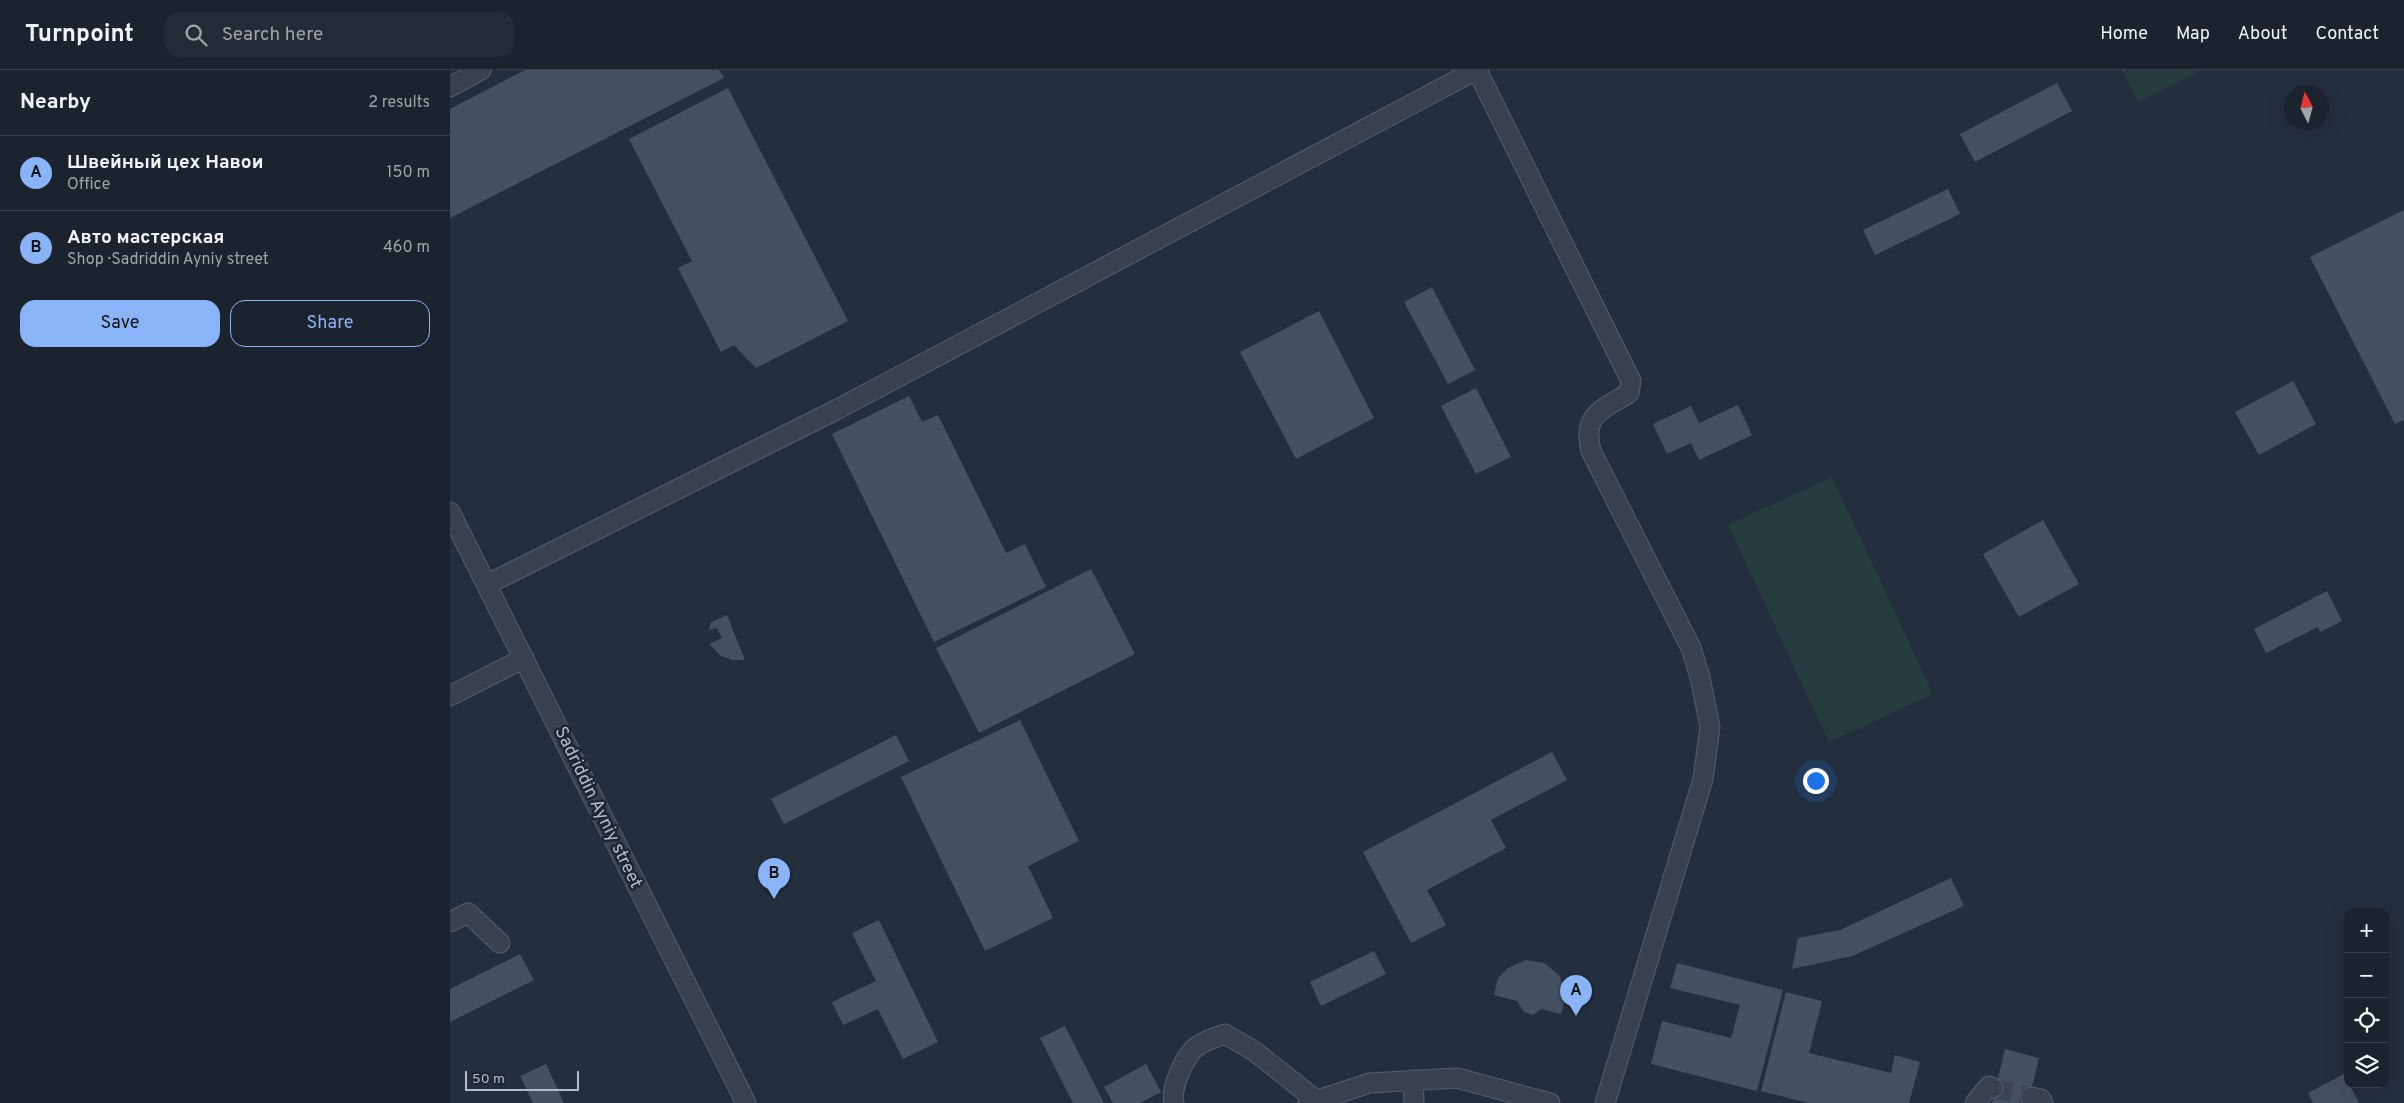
<!DOCTYPE html>
<html lang="en">
<head>
<meta charset="utf-8">
<style>
	body { margin:0; font-family:Overpass,sans-serif; background:#242b36; color:#f1f3f6 }
	.controls { position:absolute; right:15px; bottom:15px; display:grid; overflow:hidden; border-radius:10px; box-shadow:0 5px 20px #0002 }
	.controls button { width:45px; height:45px; display:grid; place-items:center; padding:0; border:0; border-bottom:1px solid #39404a; background:#1b232e; color:#f1f3f6; font:25px sans-serif }
	.compass { position:absolute; left:1834px; top:15px; width:45px; height:45px; border-radius:50%; background:#1b232e; box-shadow:0 5px 20px #0002; rotate:354deg }
	.scale { position:absolute; left:15px; bottom:12px; width:114px; box-sizing:border-box; padding-left:5px; border:2px solid #b4bcc9; border-top:0; font-size:14px; line-height:18px; white-space:nowrap; color:#b4bcc9; -webkit-text-stroke:4px #1d2633; paint-order:stroke }
	.you { position:absolute; left:1365px; top:710px; width:18px; height:18px; margin:-12px; border:4px solid #fff; border-radius:50%; background:#1a73e8; box-shadow:0 0 0 8px #1a73e833 }
	.badge { display:grid; place-items:center; width:32px; height:32px; border-radius:50%; background:#8ab4f8; color:#111; font-size:16px; font-weight:700 }
	.pin { position:absolute; translate:-50% -41px; filter:drop-shadow(0 1px 2px #0008) }
	.pin::after { content:''; position:absolute; top:26px; width:18px; height:15px; background:inherit; clip-path:polygon(0 0,100% 0,50% 100%) }
	.list { margin:0; padding:0; list-style:none }
	h2 { display:flex; justify-content:space-between; align-items:center; height:65px; margin:0; padding:0 20px; font-size:21px }
	h2 small { font-size:16px; font-weight:400; color:#a0a4aa }
	.list li { display:grid; grid-template-columns:32px 1fr auto; gap:15px; align-items:center; box-sizing:border-box; height:75px; padding:0 20px; border-top:1px solid #39404a }
	.list b { display:block; font-size:19px; white-space:nowrap }
	.list p { margin:0; font-size:16px; white-space:nowrap; color:#a0a4aa }
	.list em { font-size:16px; font-style:normal; color:#a0a4aa }
	.actions { display:flex; gap:10px; padding:15px 20px }
	.actions a { flex:1; padding:11px 0; border:1px solid #8ab4f8; border-radius:15px; text-align:center; font-size:18px; color:#8ab4f8 }
	.actions .main { background:#8ab4f8; color:#111 }
	.icon { flex:none; width:28px; height:28px; fill:none; stroke:currentColor; stroke-width:2; stroke-linecap:round; stroke-linejoin:round }
	.map { position:relative; flex:none; width:1954px; height:1033px; overflow:hidden }
	header { display:flex; align-items:center; gap:30px; box-sizing:border-box; height:70px; padding:0 25px; background:#1b232e; border-bottom:1px solid #39404a }
	header strong { font-size:24px }
	nav { display:flex; gap:28px; margin-inline-start:auto; font-size:18px }
	.search { width:350px; height:45px; background:#242b36; display:flex; align-items:center; gap:12px; box-sizing:border-box; padding:0 18px; border-radius:15px; color:#a0a4aa; font-size:19px }
	main { display:flex }
	aside { flex:1; background:#1b232e }
	.map>svg:first-child { display:block }
</style>
</head>
<body>
<header>
<strong>Turnpoint</strong>
<div class="search"><svg class="icon" aria-label="search" viewBox="0 0 24 24"><circle cx="10" cy="10" r="6"/><path d="M15 15l6 6"/></svg>Search here</div>
<nav><a>Home</a><a>Map</a><a>About</a><a>Contact</a></nav>
</header>
<main>
<aside>
<h2>Nearby<small>2 results</small></h2>
<ul class="list">
<li><span class="badge">A</span><div><b>Швейный цех Навои</b><p>Office</p></div><em>150 m</em></li>
<li><span class="badge">B</span><div><b>Авто мастерская</b><p>Shop · Sadriddin Ayniy street</p></div><em>460 m</em></li>
</ul>
<div class="actions"><a class="main">Save</a><a>Share</a></div>
</aside>
<div class="map">
<svg width="1954" height="1033" viewBox="0 0 1954 1033">
	<rect width="100%" height="100%" fill="#242f3e"/>
	<path fill="#263c3f" d="M 1672,0 L 1752,0 L 1688,32 Z
		M 1382,407 L 1483,624 L 1379,672 L 1278,455 Z"/>
	<path fill="#455162" d="M 75,0 L 269,0 L 274,8 L 0,148 L 0,39 Z
		M 1607,13 L 1622,41 L 1525,92 L 1510,64 Z
		M 278,18 L 398,251 L 306,298 L 284,275 L 271,282 L 228,198 L 242,191 L 179,69 Z
		M 1498,119 L 1510,144 L 1425,185 L 1413,160 Z
		M 1954,140 L 1954,350 L 1945,354 L 1860,187 Z
		M 982,217 L 1025,300 L 998,314 L 954,232 Z
		M 869,241 L 924,348 L 846,389 L 790,282 Z
		M 1843,311 L 1866,354 L 1809,385 L 1785,342 Z
		M 1026,318 L 1061,387 L 1026,404 L 991,336 Z
		M 459,326 L 472,352 L 488,345 L 556,483 L 575,474 L 596,517 L 484,572 L 382,364 Z
		M 1288,335 L 1302,365 L 1249,390 L 1241,373 L 1217,384 L 1203,354 L 1241,336 L 1249,353 Z
		M 1593,450 L 1629,514 L 1569,547 L 1533,484 Z
		M 641,499 L 685,584 L 529,663 L 486,578 Z
		M 1877,521 L 1892,551 L 1870,562 L 1868,557 L 1816,583 L 1804,559 Z
		M 277,545 L 295,590 L 283,590 L 271,586 L 259,574 L 272,568 L 267,558 L 259,560 L 261,552 Z
		M 570,650 L 629,771 L 578,796 L 603,848 L 535,881 L 451,707 Z
		M 446,665 L 459,691 L 334,754 L 321,729 Z
		M 1102,682 L 1117,710 L 1041,750 L 1056,778 L 977,820 L 996,855 L 961,873 L 913,782 Z
		M 1501,808 L 1514,836 L 1402,886 L 1342,899 L 1348,868 L 1390,860 Z
		M 429,850 L 488,972 L 453,989 L 428,939 L 393,955 L 382,932 L 426,911 L 402,863 Z
		M 924,881 L 936,904 L 871,936 L 860,912 Z
		M 70,884 L 84,910 L 0,952 L 0,919 Z
		M 1076,890 L 1094,893 L 1109,905 L 1117,925 L 1111,944 L 1091,939 L 1083,945 L 1074,942 L 1067,931 L 1044,925 L 1048,908 L 1058,898 Z
		M 1227,893 L 1333,920 L 1307,1021 L 1201,994 L 1212,951 L 1281,968 L 1290,935 L 1220,918 Z
		M 1336,922 L 1372,931 L 1359,983 L 1441,1003 L 1445,985 L 1470,992 L 1459,1033 L 1358,1033 L 1311,1021 Z
		M 615,956 L 654,1033 L 623,1033 L 590,968 Z
		M 1555,979 L 1589,988 L 1578,1033 L 1542,1033 Z
		M 96,994 L 114,1033 L 83,1033 L 70,1006 Z
		M 696,994 L 711,1022 L 690,1033 L 663,1033 L 654,1017 Z
		M 1894,1004 L 1909,1033 L 1863,1033 L 1858,1023 Z"/>
	<g fill="none" stroke-linecap="round" stroke-linejoin="round">
		<path stroke="#3a4453" stroke-width="19" stroke-dasharray="19 9" stroke-linecap="butt" d="M 1543,1018 L 1581,1027"/>
		<g stroke="#565f6c" stroke-width="21">
			<path id="minor" d="M 1027,0 L 1181,311 L 1179,323 C 1152,340 1132,344 1141,381 L 1241,578 L 1250,607 L 1260,657 L 1253,709 L 1155,1033
				M 0,17 L 31,0
				M 0,442 L 296,1033
				M 38,514 L 386,340 L 1026,0
				M 0,626 L 74,588
				M 0,852 L 18,843 L 50,873
				M 963,1010 L 964,1033
				M 1581,1027 L 1591,1029 L 1593,1033
				M 724,1033 C 720,1018 736,982 749,975 C 757,970 766,967 775,964 L 804,981 L 866,1030
				M 858,1033 L 920,1013 L 1007,1008 L 1100,1033
				M 1525,1033 L 1539,1016 L 1543,1018"/>
		</g>
		<use href="#minor" stroke="#38414e" stroke-width="19"/>
	</g>
	<g text-anchor="middle" stroke-width="5" stroke-linejoin="round" paint-order="stroke">
		<g font-size="18" fill="#b4bcc9" stroke="#1d2633">
			<text transform="translate(149 737) rotate(64)" y="6">Sadriddin Ayniy street</text>
		</g>
	</g>
</svg>
<div class="controls">
<button>+</button>
<button>−</button>
<button><svg class="icon" aria-label="locate" viewBox="0 0 24 24"><circle cx="12" cy="12" r="6"/><path d="M12 2v4M12 18v4M2 12h4M18 12h4"/></svg></button>
<button><svg class="icon" aria-label="layers" viewBox="0 0 24 24"><path d="M12 4l9 5-9 5-9-5zM3 14l9 5 9-5"/></svg></button>
</div>
<svg class="compass" viewBox="-18 -18 36 36"><path d="M0-13l5 13h-10z" fill="#e53935"/><path d="M0 13l5-13h-10z" fill="#a0a4aa"/></svg>
<div class="scale">50 m</div>
<div class="you"></div>
<div class="pin badge" style="left:1126px;top:946px">A</div>
<div class="pin badge" style="left:324px;top:829px">B</div>
</div>
</main>
</body>
</html>
